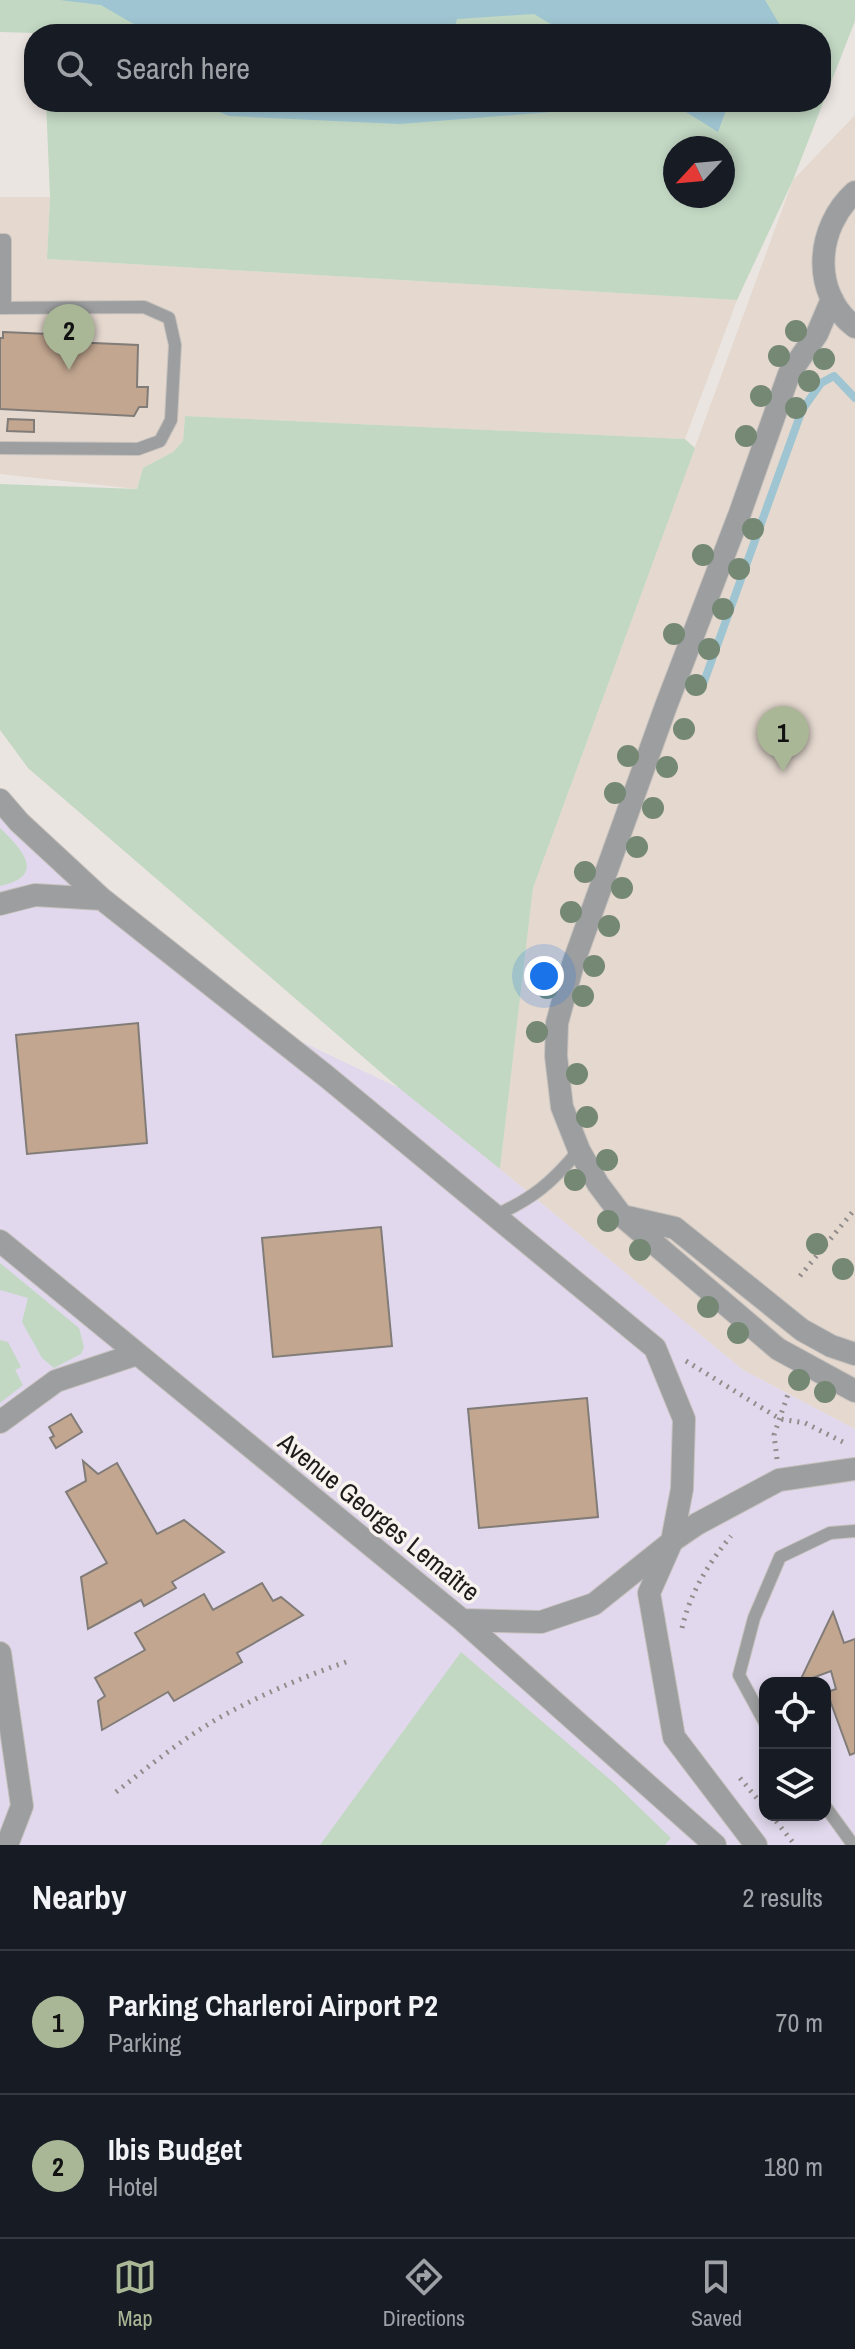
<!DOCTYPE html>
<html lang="en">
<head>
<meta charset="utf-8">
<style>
	body { margin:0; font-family:"Archivo Narrow",sans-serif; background:#242831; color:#f1f3f6 }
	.controls { position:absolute; right:24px; bottom:24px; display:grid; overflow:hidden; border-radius:16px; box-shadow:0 4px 12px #0003 }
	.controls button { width:72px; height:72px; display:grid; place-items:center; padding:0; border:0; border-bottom:2px solid #363941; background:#171b24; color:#f1f3f6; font:40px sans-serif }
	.compass { position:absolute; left:663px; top:136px; width:72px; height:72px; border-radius:50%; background:#171b24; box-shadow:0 4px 12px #0003; rotate:244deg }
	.you { position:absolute; left:544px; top:976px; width:28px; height:28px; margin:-20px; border:6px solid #fff; border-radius:50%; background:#1a73e8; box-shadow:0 0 0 12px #1a73e833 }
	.badge { display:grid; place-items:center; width:52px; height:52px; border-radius:50%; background:#aab796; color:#111; font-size:26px; font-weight:700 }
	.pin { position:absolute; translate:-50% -66px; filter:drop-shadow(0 2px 4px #0008) }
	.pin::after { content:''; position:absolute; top:42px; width:28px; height:24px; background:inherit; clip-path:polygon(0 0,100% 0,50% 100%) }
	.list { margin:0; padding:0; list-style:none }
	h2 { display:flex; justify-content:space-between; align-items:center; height:104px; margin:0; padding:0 32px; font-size:34px }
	h2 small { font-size:26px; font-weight:400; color:#9ea1a6 }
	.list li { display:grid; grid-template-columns:52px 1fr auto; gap:24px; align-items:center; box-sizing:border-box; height:144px; padding:0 32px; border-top:2px solid #363941 }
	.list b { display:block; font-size:30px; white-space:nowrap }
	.list p { margin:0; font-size:26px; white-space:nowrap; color:#9ea1a6 }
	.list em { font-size:26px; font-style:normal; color:#9ea1a6 }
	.icon { flex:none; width:44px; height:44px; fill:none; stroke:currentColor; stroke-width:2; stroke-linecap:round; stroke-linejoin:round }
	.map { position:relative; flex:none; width:855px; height:1845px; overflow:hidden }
	.search { position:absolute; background:#171b24; box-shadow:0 4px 12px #0003; left:24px; right:24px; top:24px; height:88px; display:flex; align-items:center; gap:20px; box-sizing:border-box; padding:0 28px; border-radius:32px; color:#9ea1a6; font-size:30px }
	.sheet { height:392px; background:#171b24 }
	nav { display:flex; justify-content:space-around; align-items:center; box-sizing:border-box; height:112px; border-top:2px solid #363941; background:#171b24; font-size:22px; color:#9ea1a6 }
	nav a { display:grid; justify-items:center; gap:4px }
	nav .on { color:#aab796 }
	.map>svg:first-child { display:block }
</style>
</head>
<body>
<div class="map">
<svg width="855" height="1845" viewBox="0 0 855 1845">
	<rect width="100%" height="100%" fill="#ebe5e1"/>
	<path fill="#e4d8cf" d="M 855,115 L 855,1429 L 743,1370 L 500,1169 L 533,888 L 793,180 Z
		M 0,197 L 50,197 L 47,259 L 737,300 L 685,439 L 185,416 L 183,441 L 173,452 L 143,468 L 137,489 L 0,474 Z"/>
	<path fill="#e1d8ed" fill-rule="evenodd" d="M 0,800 L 256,1020 L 399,1088 L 500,1169 L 743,1370 L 855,1429 L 855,1845 L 0,1845 ZM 765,1683 L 825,1683 L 825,1815 L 765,1815 Z"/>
	<path fill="#c2d8c3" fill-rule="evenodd" d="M 0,0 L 855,0 L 855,21 L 793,180 L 737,300 L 47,259 L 50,197 L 46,102 L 821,102 L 821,34 L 34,35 L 33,33 L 0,32 ZM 675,148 L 723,148 L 723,196 L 675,196 Z
		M 185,416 L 685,439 L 695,448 L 533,888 L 500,1169 L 399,1088 L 28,768 L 0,730 L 0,484 L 137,489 L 143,468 L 173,452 L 183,441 Z
		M 0,828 C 21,848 48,876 0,886 Z
		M 0,1263 L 79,1328 L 84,1347 L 81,1354 L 54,1368 L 42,1358 L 22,1322 L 28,1298 L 0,1290 Z
		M 0,1340 L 8,1342 L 21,1367 L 15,1370 L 23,1385 L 0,1403 Z
		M 461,1652 L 613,1782 L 671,1838 L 665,1845 L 320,1845 Z"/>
	<path fill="#9ec5d1" d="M 60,0 L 765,0 L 781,27 L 781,34 L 559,34 L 559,29 L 534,14 L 457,19 L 454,31 L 456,34 L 140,34 L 137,26 L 101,5 Z
		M 195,102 L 619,102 L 588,109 L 400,124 L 229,116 Z
		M 670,102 L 729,102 L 718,132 Z"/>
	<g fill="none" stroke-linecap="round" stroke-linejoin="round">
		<path stroke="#9ec5d1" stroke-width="8" d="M 701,690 L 802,410 L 821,383 L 834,376 L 855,398"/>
	</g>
	<path fill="#c2a690" stroke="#817c78" stroke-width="2" d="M 3,332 L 49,334 L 49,341 L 138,345 L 137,387 L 148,387 L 147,407 L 139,407 L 134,416 L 0,409 L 0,338 L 3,338 Z
		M 8,419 L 34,420 L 34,432 L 7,431 Z
		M 138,1023 L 147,1143 L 27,1154 L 16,1035 Z
		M 381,1227 L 392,1346 L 273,1357 L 262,1238 Z
		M 587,1398 L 598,1517 L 479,1528 L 468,1409 Z
		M 71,1414 L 82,1432 L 56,1448 L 50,1438 L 54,1436 L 49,1427 Z
		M 83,1461 L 98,1474 L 117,1463 L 157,1534 L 184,1520 L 224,1552 L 172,1582 L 176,1588 L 144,1606 L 141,1600 L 88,1629 L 81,1577 L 107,1563 L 66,1492 L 86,1481 Z
		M 262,1583 L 273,1601 L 281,1597 L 303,1615 L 237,1653 L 242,1662 L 174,1701 L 168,1692 L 102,1730 L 98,1701 L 105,1696 L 95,1678 L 145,1650 L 135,1633 L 204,1594 L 213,1610 Z
		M 833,1612 L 844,1643 L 855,1639 L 855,1753 L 850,1755 L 827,1692 L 836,1689 L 831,1671 L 799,1683 Z"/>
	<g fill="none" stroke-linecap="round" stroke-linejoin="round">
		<g stroke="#c6c1bd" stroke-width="14">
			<path id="service" d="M 0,240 L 5,240 L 5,308
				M 0,308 L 144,307 L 169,318 L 175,345 L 171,420 L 160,441 L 138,449 L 0,448
				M 494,1216 C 532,1199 552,1183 579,1150
				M 765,1723 L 739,1675 L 754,1618 L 780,1557 L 830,1533 L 855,1531
				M 825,1806 L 851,1842"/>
		</g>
		<g stroke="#c6c1bd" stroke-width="24">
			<path id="minor" d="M 832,299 L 817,334 L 789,374 L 740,513 L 666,706 L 573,964 L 557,1023 L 556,1056 L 562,1107 L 579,1150 L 598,1184 L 622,1216 L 778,1349 L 855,1391
				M 627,1217 L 675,1228 L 802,1330 L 831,1346 L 855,1354
				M 0,1422 L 56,1381 L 137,1354
				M 672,1541 L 697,1524 L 779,1480 L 855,1469
				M 0,1653 L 22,1806 L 7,1845"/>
		</g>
		<g stroke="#c6c1bd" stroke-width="24">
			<path id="tertiary" d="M 855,192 C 816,227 810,293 855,327
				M 0,800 L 19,822 L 102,899 L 326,1076 L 655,1348 L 684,1419 L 682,1489 L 672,1541 L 649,1593 L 674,1737 L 756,1845
				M 0,904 L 35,895 L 102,899
				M 0,1241 L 462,1620 L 715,1845
				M 462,1620 L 541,1622 L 594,1604 L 669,1544"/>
		</g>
		<path stroke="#928d8b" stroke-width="5" stroke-dasharray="2 6" stroke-linecap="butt" d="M 800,1276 L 855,1209
			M 686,1361 L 780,1419 L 805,1423 L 847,1444
			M 777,1459 L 774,1435 L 788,1394
			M 682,1628 C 690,1593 708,1564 731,1536
			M 740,1778 L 765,1808
			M 116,1792 C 152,1764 188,1734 228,1713 C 267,1692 308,1675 349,1661
			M 771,1815 L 795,1845"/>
		<use href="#service" stroke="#9c9ea0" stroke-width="12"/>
		<use href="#minor" stroke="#9c9ea0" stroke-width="22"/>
		<use href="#tertiary" stroke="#9c9ea0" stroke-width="22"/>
	</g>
	<g fill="#748874">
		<circle cx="796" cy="331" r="11"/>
		<circle cx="779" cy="356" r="11"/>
		<circle cx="824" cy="359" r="11"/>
		<circle cx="809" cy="381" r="11"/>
		<circle cx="761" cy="396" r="11"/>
		<circle cx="796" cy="408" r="11"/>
		<circle cx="746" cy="436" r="11"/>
		<circle cx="753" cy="529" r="11"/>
		<circle cx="703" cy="555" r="11"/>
		<circle cx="739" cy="569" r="11"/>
		<circle cx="723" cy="609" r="11"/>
		<circle cx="674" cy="634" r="11"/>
		<circle cx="709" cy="649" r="11"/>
		<circle cx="696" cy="685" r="11"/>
		<circle cx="684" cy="729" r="11"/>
		<circle cx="628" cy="756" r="11"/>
		<circle cx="667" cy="767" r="11"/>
		<circle cx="615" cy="793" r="11"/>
		<circle cx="653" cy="808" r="11"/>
		<circle cx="637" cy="847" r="11"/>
		<circle cx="585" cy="872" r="11"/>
		<circle cx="622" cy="888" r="11"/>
		<circle cx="571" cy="912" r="11"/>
		<circle cx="609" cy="926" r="11"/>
		<circle cx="594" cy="966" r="11"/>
		<circle cx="547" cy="988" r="11"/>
		<circle cx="583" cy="996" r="11"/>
		<circle cx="537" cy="1032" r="11"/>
		<circle cx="577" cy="1074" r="11"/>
		<circle cx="587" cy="1117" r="11"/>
		<circle cx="607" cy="1160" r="11"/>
		<circle cx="575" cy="1180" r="11"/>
		<circle cx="608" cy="1221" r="11"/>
		<circle cx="817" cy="1244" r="11"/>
		<circle cx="640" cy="1250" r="11"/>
		<circle cx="843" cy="1269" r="11"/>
		<circle cx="708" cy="1307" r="11"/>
		<circle cx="738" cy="1333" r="11"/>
		<circle cx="799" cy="1380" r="11"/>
		<circle cx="825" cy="1392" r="11"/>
	</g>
	<g text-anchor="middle" stroke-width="7" stroke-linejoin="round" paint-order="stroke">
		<g font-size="26" fill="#1e1c1b" stroke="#f8f3ee">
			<text transform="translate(379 1517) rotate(39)" y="9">Avenue Georges Lemaître</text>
		</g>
	</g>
</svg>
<div class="controls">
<button><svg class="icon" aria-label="locate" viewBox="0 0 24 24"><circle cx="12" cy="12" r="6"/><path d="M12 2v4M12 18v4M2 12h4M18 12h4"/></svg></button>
<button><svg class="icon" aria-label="layers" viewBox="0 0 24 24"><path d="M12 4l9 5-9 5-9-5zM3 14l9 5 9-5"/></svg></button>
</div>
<svg class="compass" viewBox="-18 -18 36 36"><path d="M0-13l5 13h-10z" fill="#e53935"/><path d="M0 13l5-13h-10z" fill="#9ea1a6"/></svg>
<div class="you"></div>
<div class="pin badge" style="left:783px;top:772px">1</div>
<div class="pin badge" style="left:69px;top:370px">2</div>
<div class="search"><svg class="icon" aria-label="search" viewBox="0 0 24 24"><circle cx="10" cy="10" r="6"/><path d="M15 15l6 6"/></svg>Search here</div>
</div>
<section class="sheet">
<h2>Nearby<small>2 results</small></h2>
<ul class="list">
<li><span class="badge">1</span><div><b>Parking Charleroi Airport P2</b><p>Parking</p></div><em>70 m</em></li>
<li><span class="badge">2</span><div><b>Ibis Budget</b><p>Hotel</p></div><em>180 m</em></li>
</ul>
</section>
<nav>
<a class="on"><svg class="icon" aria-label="map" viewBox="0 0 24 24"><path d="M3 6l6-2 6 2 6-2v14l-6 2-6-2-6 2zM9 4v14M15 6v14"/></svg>Map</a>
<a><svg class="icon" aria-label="directions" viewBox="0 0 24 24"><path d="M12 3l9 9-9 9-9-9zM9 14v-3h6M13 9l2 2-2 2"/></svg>Directions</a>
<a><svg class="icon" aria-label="saved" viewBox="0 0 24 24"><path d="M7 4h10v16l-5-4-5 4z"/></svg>Saved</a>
</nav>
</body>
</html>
